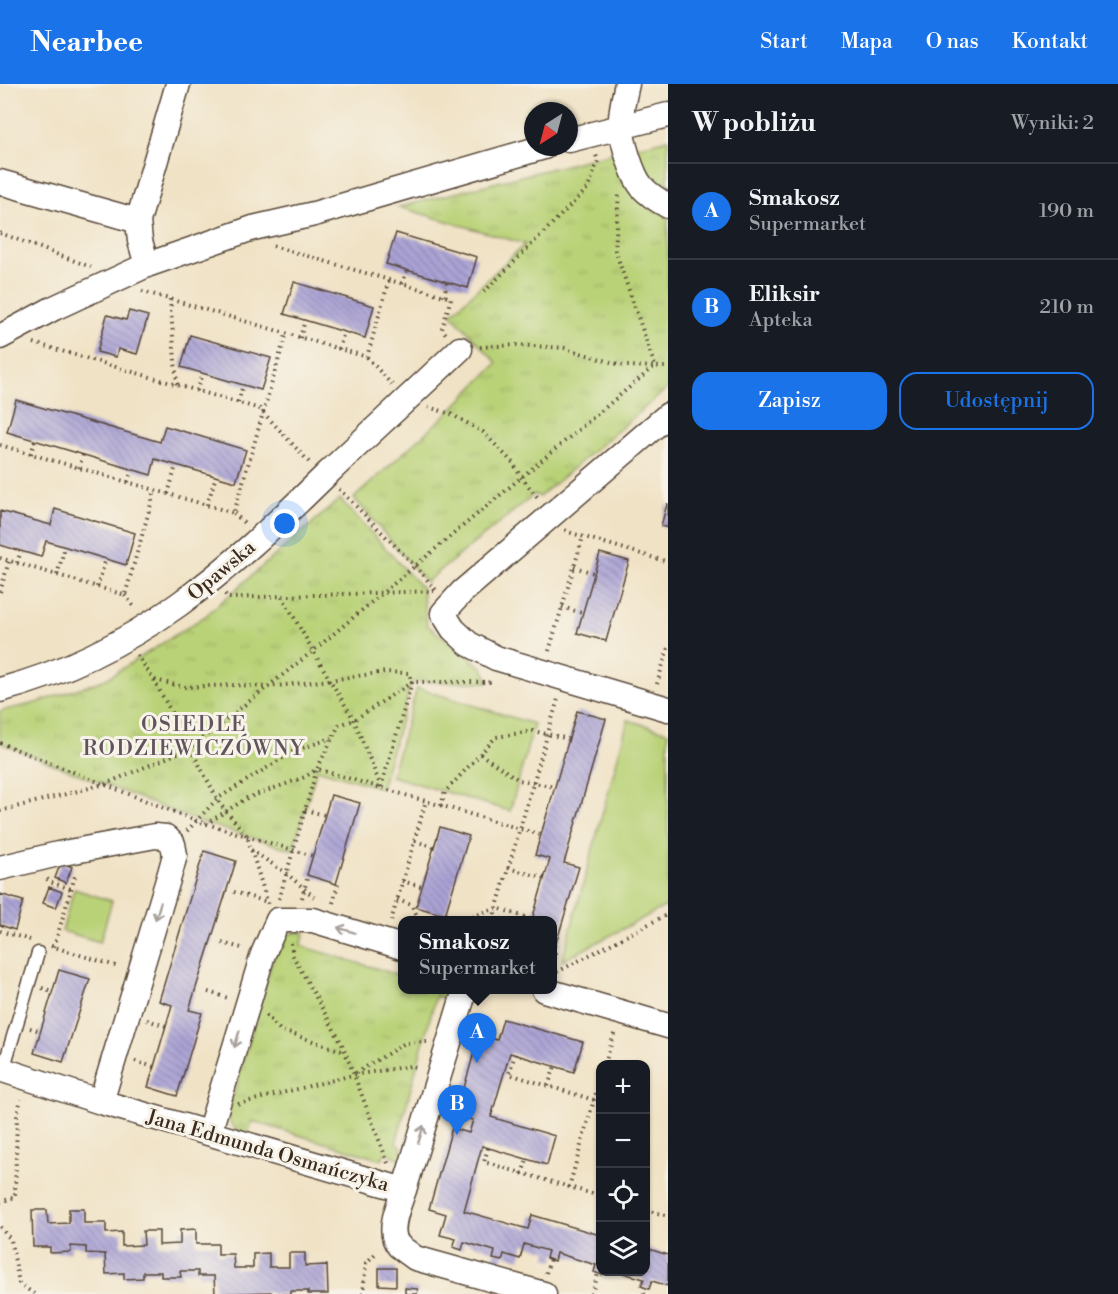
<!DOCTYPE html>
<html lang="pl">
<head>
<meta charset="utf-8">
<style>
	body { margin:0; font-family:"Libre Bodoni",serif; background:#242831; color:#f1f3f6 }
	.controls { position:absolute; right:18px; bottom:18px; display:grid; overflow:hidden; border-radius:12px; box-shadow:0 2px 4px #0004 }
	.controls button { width:54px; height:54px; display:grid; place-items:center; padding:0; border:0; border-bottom:2px solid #363941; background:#171b24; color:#f1f3f6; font:30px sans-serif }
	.compass { position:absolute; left:524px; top:18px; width:54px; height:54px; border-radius:50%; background:#171b24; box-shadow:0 2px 4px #0004; rotate:216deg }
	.you { position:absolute; left:285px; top:440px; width:21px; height:21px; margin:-15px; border:4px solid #fff; border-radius:50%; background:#1a73e8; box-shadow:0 0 0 9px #1a73e833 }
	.badge { display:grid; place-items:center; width:39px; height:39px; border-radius:50%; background:#1a73e8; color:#fff; font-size:20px; font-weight:700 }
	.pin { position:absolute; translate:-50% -50px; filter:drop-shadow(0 2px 3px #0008) }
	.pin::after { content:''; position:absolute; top:32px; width:21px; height:18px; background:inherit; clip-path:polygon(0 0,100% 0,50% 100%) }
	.popup { position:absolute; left:398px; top:832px; width:159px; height:78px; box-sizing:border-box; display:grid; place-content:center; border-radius:12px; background:#171b24; filter:drop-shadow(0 2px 4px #0005); font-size:20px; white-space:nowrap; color:#9ea1a6 }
	.popup b { font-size:22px; color:#f1f3f6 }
	.popup::after { content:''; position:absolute; left:50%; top:100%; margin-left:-12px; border:12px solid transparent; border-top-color:#171b24 }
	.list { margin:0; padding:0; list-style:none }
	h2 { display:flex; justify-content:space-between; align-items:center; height:78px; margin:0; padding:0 24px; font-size:26px }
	h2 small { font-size:20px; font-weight:400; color:#9ea1a6 }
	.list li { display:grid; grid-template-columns:39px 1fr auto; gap:18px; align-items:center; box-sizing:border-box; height:96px; padding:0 24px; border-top:2px solid #363941 }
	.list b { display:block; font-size:22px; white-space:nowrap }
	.list p { margin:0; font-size:20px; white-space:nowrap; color:#9ea1a6 }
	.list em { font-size:20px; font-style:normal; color:#9ea1a6 }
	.actions { display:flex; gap:12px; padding:18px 24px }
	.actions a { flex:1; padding:14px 0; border:2px solid #1a73e8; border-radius:18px; text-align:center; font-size:21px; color:#1a73e8 }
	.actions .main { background:#1a73e8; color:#fff }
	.icon { flex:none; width:33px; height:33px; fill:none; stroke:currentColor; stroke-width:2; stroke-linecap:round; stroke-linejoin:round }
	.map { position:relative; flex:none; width:668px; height:1210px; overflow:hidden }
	header { display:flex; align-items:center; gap:36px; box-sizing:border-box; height:84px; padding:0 30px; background:#1a73e8; color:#fff }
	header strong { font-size:28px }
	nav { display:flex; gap:33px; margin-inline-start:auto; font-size:21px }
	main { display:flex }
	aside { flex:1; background:#171b24 }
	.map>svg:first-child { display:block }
</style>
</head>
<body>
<header>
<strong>Nearbee</strong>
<nav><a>Start</a><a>Mapa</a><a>O nas</a><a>Kontakt</a></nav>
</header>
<main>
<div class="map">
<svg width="668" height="1210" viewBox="0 0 668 1210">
	<defs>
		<pattern id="grass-tufts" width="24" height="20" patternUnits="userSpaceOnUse" patternTransform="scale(1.5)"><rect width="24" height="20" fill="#b9d277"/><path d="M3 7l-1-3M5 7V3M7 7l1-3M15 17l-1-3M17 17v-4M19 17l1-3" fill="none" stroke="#a0b466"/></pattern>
		<pattern id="building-back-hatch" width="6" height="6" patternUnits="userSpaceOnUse" patternTransform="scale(1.5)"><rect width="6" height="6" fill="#aba3d5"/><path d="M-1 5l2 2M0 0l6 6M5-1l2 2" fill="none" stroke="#8c85ac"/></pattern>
	</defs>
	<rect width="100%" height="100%" fill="#f7f3e8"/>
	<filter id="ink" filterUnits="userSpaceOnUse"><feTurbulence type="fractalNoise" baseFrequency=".0167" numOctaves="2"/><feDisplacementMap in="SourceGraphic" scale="12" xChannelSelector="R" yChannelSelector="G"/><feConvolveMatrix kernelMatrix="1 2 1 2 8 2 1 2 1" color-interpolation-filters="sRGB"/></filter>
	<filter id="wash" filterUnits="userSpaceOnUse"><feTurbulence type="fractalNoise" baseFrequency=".008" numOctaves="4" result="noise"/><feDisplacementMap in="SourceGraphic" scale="24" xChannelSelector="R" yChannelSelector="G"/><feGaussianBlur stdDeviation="1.35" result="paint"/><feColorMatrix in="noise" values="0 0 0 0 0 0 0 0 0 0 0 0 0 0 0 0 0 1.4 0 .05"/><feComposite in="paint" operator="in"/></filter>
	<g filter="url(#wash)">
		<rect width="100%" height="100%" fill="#f0e2c5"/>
		<path fill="url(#grass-tufts)" stroke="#7a7e4a" stroke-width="1.5" d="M 668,55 L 668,304 L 539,413 L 535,410 L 426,498 L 354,414 L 454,323 L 497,279 L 451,230 L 525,160 L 399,123 Z
			M 340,415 L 422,504 L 427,541 L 483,584 L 489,598 L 412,598 L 381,704 L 317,685 L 293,766 L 197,737 L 0,659 L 0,627 L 36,619 L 106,595 L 204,533 Z
			M 297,848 L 305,849 L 301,862 L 402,892 L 402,906 L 452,906 L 450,916 L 436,912 L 396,1059 L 402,1063 L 401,1067 L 406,1068 L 404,1076 L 385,1069 L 382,1076 L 252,1037 L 248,1050 C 235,1047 230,1043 228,1030 L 277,861 L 282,852 Z"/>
		<path fill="#b9d277" stroke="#7a7e4a" stroke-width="1.5" d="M 417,604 L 534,640 L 510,727 L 391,692 Z
			M 628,636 L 668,648 L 668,821 L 562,877 Z
			M 74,805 L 112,817 L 100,858 L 62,847 Z"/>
		<g id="blocks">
			<path fill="url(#building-back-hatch)" d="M 396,149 L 477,173 L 468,204 L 386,180 Z
				M 294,198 L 374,222 L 365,254 L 284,230 Z
				M 129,227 L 148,232 L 137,270 L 118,265 L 116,273 L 97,268 L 107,231 L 126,236 Z
				M 190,251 L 271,274 L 261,306 L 181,283 Z
				M 16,316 L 160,358 L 165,342 L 246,366 L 236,398 L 155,375 L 151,391 L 7,348 Z
				M 667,420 L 668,420 L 668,444 L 661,442 Z
				M 55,425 L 135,449 L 126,481 L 46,457 L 41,473 L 0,461 L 0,427 L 51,441 Z
				M 600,469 L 629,477 L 606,557 L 577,549 Z
				M 577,627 L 606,635 L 564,779 L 579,783 L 555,863 L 552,863 L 552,836 L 532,836 L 550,775 L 535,771 Z
				M 331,711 L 360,719 L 336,800 L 307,791 Z
				M 440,743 L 469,752 L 445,831 L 416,823 Z
				M 204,767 L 236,777 L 189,926 L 202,929 L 177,1012 L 148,1003 L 172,921 L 159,917 Z
				M 61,778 L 72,783 L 66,799 L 55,794 Z
				M 49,803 L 62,808 L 56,824 L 43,819 Z
				M 0,810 L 23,817 L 15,846 L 0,841 Z
				M 59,886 L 90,895 L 63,978 L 34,969 Z
				M 503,935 L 583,958 L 574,988 L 510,969 L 491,1033 L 555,1052 L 547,1081 L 482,1062 L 464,1127 L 528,1145 L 532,1131 L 600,1151 L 602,1191 L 594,1188 L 596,1181 L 556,1169 L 554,1177 L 546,1174 L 548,1167 L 524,1160 L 520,1175 L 504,1170 L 502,1177 L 493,1175 L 495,1167 L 464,1158 L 462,1166 L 453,1163 L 456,1155 L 440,1151 L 446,1130 L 429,1125 L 452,1044 L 469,1049 L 473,1036 L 456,1032 L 479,951 L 497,956 Z
				M 69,1125 L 84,1125 L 84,1139 L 106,1139 L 106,1149 L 122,1148 L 122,1162 L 144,1161 L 143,1147 L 159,1147 L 159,1161 L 180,1160 L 180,1146 L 196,1145 L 196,1160 L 218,1160 L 218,1170 L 233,1170 L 234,1184 L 253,1184 L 253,1170 L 269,1169 L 269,1183 L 289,1183 L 289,1169 L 305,1169 L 305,1182 L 327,1181 L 328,1210 L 308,1210 L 308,1207 L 291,1207 L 291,1210 L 271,1210 L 271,1208 L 215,1210 L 214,1192 L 198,1192 L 198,1187 L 180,1187 L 181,1193 L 161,1193 L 161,1188 L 143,1188 L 143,1194 L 124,1195 L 124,1189 L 106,1190 L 105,1170 L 86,1169 L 86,1163 L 71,1162 L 71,1168 L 50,1169 L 50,1163 L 33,1163 L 32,1126 L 47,1126 L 48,1140 L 69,1139 Z
				M 646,1164 L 668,1171 L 668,1202 L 652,1197 L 649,1205 L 641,1202 L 644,1195 L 619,1188 L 645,1188 Z
				M 379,1184 L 396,1184 L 396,1202 L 379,1201 Z
				M 405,1204 L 418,1205 L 417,1210 L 405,1210 Z"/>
		</g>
	</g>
	<g filter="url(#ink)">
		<use href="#blocks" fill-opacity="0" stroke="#564637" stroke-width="1.5"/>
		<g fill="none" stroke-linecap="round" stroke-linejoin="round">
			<g stroke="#564637" stroke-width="15">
				<path id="service" d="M 3,986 L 38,869"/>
			</g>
			<g stroke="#564637" stroke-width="27">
				<path id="minor" d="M 627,0 C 624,13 620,28 621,41 C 622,57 632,91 642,103 C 649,111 659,117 668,122
					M 569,56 L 668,31
					M 0,98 L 138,137
					M 147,181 L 140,157 L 138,137 L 178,0
					M 0,253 L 54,224 L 147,181 L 253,144 L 314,130 L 544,63
					M 668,331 L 462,508 L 443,529 L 453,545 L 469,560 L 496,574 L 668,625
					M 0,606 C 139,569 227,488 327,390 C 371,348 416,307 460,265
					M 0,784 L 58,770 L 155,752 L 166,753 L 173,760 L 175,771 L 170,789 L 101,1018
					M 544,906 L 668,942
					M 0,985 L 101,1018 L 404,1106 C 399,1121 386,1148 399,1162 C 404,1166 410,1170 415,1174 L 544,1210
					M 209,1049 L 263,870 L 278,836 L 313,836 L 402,863
					M 404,1106 L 465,906"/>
			</g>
			<path stroke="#564637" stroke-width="4" stroke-dasharray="1.5 4.5" stroke-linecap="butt" d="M 0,149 L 91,183
				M 273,162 L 451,214 L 442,245 L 446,250
				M 402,200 L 407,186
				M 142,207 L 367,273 L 389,196
				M 484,208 L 588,104 L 598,77 L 596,71
				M 444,212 L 447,198
				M 170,215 L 177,301
				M 300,254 L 305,236
				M 34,259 L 260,325 L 309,378
				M 480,263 L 517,261 L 564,264 L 624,282 L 665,283 L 668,281
				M 339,265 L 344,248
				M 367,273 L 392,301
				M 197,307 L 202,289
				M 238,318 L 243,301
				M 428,323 L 451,330 L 483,348 L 514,380 L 521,393 L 539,415
				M 0,361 L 234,429 L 286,250
				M 31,370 L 35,356
				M 79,384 L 83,371
				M 128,398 L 132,385
				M 339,405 L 415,482 L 436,506
				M 168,410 L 176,381
				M 207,421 L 216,392
				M 234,429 L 244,439
				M 565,446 L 568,448 L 668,478
				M 0,474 L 125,511 L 155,406
				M 17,479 L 21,467
				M 574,483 L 594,489
				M 57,491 L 65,463
				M 97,503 L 106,475
				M 0,508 L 9,477
				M 225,510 L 228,514 L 434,507
				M 125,511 L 135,524
				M 282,512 L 313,567 L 655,282 L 615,166 L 619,109
				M 562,523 L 582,529
				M 549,567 L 583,453
				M 137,571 L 154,596 L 220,720 L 247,752 L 268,820
				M 155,596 L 184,603 L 236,601 L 267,603 L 330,596 L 354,636 L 381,703
				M 657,600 L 668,564
				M 0,659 L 197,737 L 313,772
				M 480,670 L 519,696 L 555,703
				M 381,703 L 412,598 L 489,598 L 490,595
				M 441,722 L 445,708 L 496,653 L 533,647 L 569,655
				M 305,726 L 325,731
				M 0,727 L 105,700 L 190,664 L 313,567 L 330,596 L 385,588 L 409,589 L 412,598 L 354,636 L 339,641 L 317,685 L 305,693 L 247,714 L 206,740
				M 187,747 L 217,715 L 294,667 L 332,654
				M 415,757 L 434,763
				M 251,766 L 286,789 L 314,813
				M 508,784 L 544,794
				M 47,795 L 50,798 L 71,805
				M 402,797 L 422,803
				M 234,808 L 267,818
				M 302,814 L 307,795
				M 279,815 L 317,685 L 541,751
				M 397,816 L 412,821 L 419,836
				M 333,819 L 338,800
				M 447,836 L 448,831
				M 461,836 L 497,824 L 532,835
				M 493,836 L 558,615
				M 391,837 L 426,717
				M 0,847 L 30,856
				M 222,859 L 242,864
				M 291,859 L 293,872 L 342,960 L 388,1079
				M 51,862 L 119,883
				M 54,863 L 76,789
				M 552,881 L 556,866
				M 557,888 L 668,830
				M 42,904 L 52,907
				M 208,908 L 228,914
				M 266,931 L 280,946 L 345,968
				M 147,936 L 166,942
				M 30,944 L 40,947
				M 515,970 L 509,990 L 594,1016
				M 135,977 L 154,983
				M 605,980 L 615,947
				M 356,989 L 405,959 L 427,958
				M 548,1002 L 555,982
				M 238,1020 L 353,991 L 411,982 L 418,984
				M 488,1064 L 484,1078 L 600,1112
				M 522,1090 L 527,1075
				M 569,1103 L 600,995
				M 0,1118 L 15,1113 L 17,1031 L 21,1015
				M 646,1126 L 668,1132
				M 0,1143 L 11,1156 L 19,1199 L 34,1210
				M 546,1189 L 550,1175
				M 363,1210 L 366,1179 L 377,1168
				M 592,1210 L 598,1190
				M 644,1210 L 645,1204"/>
			<use href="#service" stroke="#fff" stroke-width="12"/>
			<use href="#minor" stroke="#fff" stroke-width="24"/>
		</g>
		<defs><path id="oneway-shaft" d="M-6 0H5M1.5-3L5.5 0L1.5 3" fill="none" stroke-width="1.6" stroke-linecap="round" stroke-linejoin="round" transform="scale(1.5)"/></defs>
		<g stroke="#a79f9a">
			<use href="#oneway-shaft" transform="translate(158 827) rotate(107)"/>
			<use href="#oneway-shaft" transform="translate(346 846) rotate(-163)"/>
			<use href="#oneway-shaft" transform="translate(237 955) rotate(107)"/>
			<use href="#oneway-shaft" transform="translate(421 1050) rotate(-73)"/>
		</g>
	</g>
	<g text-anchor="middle" stroke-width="6" stroke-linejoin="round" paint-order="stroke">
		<g font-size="20" fill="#3b2a1e" stroke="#f7f3e8">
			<text transform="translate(221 486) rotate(-40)" y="7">Opawska</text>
			<text transform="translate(268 1066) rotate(16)" y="7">Jana Edmunda Osmańczyka</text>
		</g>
		<g font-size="21" letter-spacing="1.5" fill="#62545e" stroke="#f7f3e8">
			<text x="194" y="647">OSIEDLE<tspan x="194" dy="24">RODZIEWICZÓWNY</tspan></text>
		</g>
	</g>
</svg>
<div class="controls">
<button>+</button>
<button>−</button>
<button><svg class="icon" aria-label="locate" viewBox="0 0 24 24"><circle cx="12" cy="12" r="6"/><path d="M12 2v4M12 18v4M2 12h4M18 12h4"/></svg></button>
<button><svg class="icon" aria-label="layers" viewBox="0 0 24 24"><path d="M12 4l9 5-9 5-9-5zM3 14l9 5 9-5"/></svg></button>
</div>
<svg class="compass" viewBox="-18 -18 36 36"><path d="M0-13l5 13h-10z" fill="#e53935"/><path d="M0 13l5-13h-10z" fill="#9ea1a6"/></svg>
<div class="you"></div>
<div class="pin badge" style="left:477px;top:979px">A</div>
<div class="popup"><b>Smakosz</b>Supermarket</div>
<div class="pin badge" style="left:457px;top:1051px">B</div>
</div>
<aside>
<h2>W pobliżu<small>Wyniki: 2</small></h2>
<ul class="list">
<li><span class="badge">A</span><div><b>Smakosz</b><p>Supermarket</p></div><em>190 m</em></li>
<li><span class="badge">B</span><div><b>Eliksir</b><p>Apteka</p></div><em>210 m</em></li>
</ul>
<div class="actions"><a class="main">Zapisz</a><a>Udostępnij</a></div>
</aside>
</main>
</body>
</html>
